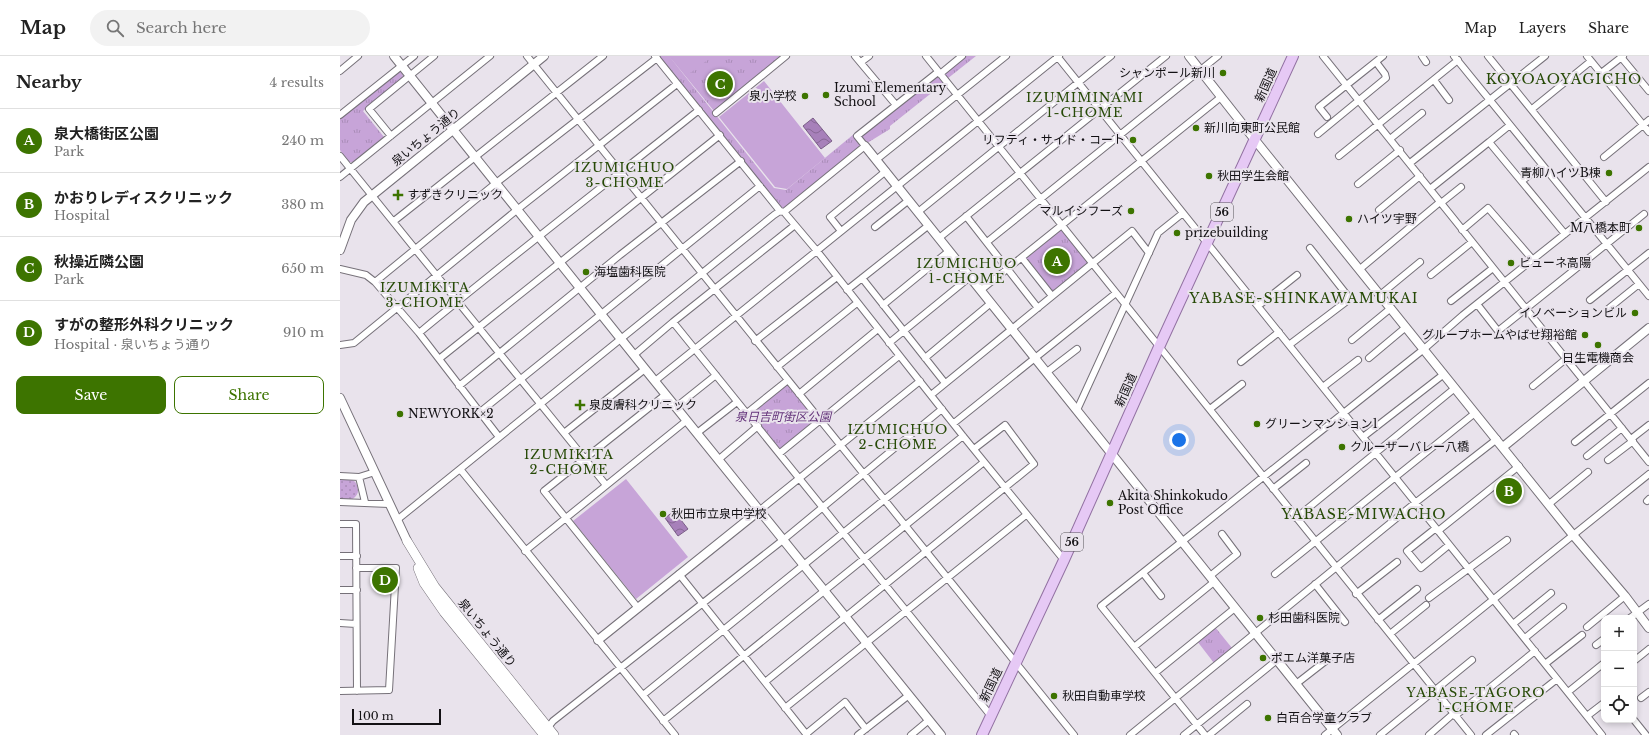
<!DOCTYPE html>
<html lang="en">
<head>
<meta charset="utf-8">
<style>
	body { margin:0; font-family:"Libre Baskerville","Noto Sans JP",serif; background:#f2f2f2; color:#222 }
	.controls { position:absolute; right:12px; bottom:12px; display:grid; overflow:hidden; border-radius:8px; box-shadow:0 2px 6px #0003 }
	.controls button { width:36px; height:36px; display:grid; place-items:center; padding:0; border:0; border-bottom:1px solid #e0e0e0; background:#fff; color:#222; font:20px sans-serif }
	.scale { position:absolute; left:12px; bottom:10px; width:89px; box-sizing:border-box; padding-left:4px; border:2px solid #131114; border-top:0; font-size:11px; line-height:14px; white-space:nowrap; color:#131114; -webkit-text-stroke:3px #e9e3ec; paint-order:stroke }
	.you { position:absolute; left:839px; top:384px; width:14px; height:14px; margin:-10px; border:3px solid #fff; border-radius:50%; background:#1a73e8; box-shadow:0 0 0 6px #1a73e833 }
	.badge { display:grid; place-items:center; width:26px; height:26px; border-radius:50%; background:#3d7400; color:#fff; font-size:13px; font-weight:700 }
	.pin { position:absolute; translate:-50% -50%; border:2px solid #fff; box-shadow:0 1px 4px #0006 }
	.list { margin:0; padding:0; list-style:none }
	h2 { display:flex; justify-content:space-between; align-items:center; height:52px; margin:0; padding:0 16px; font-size:17px }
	h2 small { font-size:13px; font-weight:400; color:#767676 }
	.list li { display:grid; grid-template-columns:26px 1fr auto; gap:12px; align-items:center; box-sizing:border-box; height:64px; padding:0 16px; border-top:1px solid #e0e0e0 }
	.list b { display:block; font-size:15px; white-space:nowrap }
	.list p { margin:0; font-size:13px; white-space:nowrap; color:#767676 }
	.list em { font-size:13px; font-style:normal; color:#767676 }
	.actions { display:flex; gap:8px; padding:12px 16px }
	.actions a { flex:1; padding:9px 0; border:1px solid #3d7400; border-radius:8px; text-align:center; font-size:14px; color:#3d7400 }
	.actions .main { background:#3d7400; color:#fff }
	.icon { flex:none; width:22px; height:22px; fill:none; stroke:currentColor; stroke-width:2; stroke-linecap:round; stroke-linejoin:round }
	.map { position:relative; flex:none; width:1309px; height:679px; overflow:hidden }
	header { display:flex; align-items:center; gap:24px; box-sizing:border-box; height:56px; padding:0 20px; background:#fff; border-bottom:1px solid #e0e0e0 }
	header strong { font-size:19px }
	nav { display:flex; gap:22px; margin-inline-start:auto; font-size:14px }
	.search { width:280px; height:36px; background:#f2f2f2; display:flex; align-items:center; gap:10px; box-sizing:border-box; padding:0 14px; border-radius:22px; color:#767676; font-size:15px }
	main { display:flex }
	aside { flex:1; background:#fff }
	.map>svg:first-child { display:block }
</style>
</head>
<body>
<header>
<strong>Map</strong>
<div class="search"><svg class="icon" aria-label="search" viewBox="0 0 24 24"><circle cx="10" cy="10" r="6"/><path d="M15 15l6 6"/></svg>Search here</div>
<nav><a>Map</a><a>Layers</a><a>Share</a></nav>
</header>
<main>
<aside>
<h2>Nearby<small>4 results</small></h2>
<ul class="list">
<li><span class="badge">A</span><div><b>泉大橋街区公園</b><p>Park</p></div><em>240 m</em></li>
<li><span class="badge">B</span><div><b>かおりレディスクリニック</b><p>Hospital</p></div><em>380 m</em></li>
<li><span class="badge">C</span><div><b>秋操近隣公園</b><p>Park</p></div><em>650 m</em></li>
<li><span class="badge">D</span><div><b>すがの整形外科クリニック</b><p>Hospital · 泉いちょう通り</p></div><em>910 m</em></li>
</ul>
<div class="actions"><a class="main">Save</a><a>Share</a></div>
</aside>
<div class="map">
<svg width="1309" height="679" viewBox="0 0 1309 679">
	<defs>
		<pattern id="grass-dots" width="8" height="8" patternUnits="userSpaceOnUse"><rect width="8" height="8" fill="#c7a4d8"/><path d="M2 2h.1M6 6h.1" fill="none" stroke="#aa8cb8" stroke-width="1.8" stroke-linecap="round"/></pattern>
		<pattern id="park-tufts" width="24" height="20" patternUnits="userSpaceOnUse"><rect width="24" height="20" fill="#c7a4d8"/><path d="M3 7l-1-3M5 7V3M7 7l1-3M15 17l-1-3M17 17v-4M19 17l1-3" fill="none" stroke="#aa8cb8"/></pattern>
		<pattern id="water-waves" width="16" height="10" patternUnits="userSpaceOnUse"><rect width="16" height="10" fill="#a780ba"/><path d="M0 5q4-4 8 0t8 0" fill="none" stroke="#876796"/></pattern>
	</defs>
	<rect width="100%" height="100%" fill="#e9e3ec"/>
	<path fill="url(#grass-dots)" d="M 0,422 C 11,423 18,423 18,436 C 15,445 8,444 0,445 Z"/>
	<path fill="url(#park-tufts)" d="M 317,0 L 329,0 L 434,132 L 446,134 L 514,78 L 592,19 L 598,20 L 604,27 L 550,70 L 550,73 L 524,89 L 442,154 Z
		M 329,0 L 442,0 L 374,55 Z
		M 625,0 L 636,0 L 607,23 L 603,17 Z
		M 59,14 L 61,15 L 64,22 L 23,55 L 44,81 L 13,106 L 9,106 L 0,94 L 0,61 Z
		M 719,173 L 722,174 L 748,207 L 748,209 L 714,236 L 712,236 L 686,203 L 686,200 Z
		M 444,329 L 448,329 L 475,363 L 475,366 L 441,394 L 439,393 L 411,358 L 411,356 Z
		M 875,571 L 892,592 L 874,607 L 857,585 Z"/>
	<path fill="#c7a4d8" d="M 330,0 L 373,0 L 346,20 Z
		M 424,25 L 485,102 L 447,133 L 435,131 L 379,61 Z
		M 286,423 L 348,501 L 296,543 L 233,465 Z"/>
	<path fill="url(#water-waves)" stroke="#7b5f88" d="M 473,62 L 492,85 L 481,93 L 463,70 Z
		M 334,455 L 348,473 L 338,480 L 325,462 Z"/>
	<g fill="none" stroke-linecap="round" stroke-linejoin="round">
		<g stroke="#767179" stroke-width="8">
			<path id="minor" d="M 187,0 L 734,679
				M 315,0 L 440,155
				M 515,0 L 556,49
				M 586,0 L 1131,679
				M 717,0 L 1262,679
				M 983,0 L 1309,406
				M 1082,0 L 1086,6
				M 1114,0 L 1309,240
				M 1148,0 L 1266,146
				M 1247,0 L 1309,76
				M 1281,1 L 1309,35
				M 521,6 L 529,0
				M 0,15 L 18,0
				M 600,18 L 622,0
				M 1260,18 L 1283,0
				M 1094,24 L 1109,44
				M 1192,53 L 1251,5
				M 376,57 L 446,0
				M 0,59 L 74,0
				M 987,61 L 979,51 L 1043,0
				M 978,78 L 1046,22 L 1045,18 L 1036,6
				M 51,80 L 29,53 L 94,0
				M 1050,83 L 1082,57
				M 1149,86 L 1170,69
				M 0,100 L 266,429
				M 999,100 L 1118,4
				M 1264,101 L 1309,64
				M 536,104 L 666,0
				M 1070,107 L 1205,0
				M 0,121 L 150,0
				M 1182,125 L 1202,109
				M 1018,128 L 1060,94
				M 1090,133 L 1149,86 L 1225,178
				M 1101,147 L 1121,131
				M 1039,154 L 1080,120
				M 444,156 L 477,195 L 623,380 L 724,504
				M 578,156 L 771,0
				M 626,160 L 698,252
				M 54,165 L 263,0
				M 535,171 L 569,144
				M 1122,174 L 1148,152 L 1193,204
				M 501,175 L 490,161 L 546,115
				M 599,182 L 826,0
				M 647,186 L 878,0
				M 682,202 L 712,240
				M 0,213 L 26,219 L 35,226 L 79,277 L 159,381
				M 1020,213 L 1100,146
				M 1091,219 L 1132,186
				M 522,222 L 605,327
				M 35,226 L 156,127 L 317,2
				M 507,234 L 589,169
				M 641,234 L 881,41
				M 1040,239 L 1080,206
				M 1250,244 L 1309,197
				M 1111,245 L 1153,212
				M 1137,248 L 1158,275 L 1304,158
				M 543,249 L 609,195
				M 918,250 L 957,219
				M 1268,253 L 1299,228
				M 333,266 L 651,660
				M 79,277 C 171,201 266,128 359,54
				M 1012,284 L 1051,252
				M 415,285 L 497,221
				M 549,287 L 630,221
				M 0,289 L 14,287 L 178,153 L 337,28
				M 949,289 L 1007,245 L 1007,239 L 970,192
				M 294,299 L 333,266 L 455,169
				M 585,302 L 651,247
				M 1029,302 L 1066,271
				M 99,303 L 380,79
				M 901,306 L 939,276
				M 437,311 L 517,247
				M 707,316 L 737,293
				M 315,325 L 719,0
				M 119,330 L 280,199 L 401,105
				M 1193,330 L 1227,302
				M 983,331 L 1018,304
				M 459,338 L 538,273
				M 591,339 L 792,175 L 809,197
				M 336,351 L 376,319
				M 870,353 L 902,328
				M 737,354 L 818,177 L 843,157
				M 140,356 L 420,130
				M 407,357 L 448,324
				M 614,367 L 776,237
				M 224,377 L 305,313
				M 357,377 L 397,346
				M 1023,381 L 1104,318
				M 1291,383 L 1309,369
				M 1235,386 L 1309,327
				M 440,397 L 559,300
				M 1247,400 L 1282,372
				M 378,404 L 418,370
				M 1268,404 L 1293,385
				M 120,413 L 335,679
				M 0,420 L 19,421 L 35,416
				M 19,421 L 25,446
				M 933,433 L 966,407
				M 1307,445 L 1309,443
				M 0,446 L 49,448
				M 1209,448 L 1248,416
				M 420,454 L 580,325
				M 956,462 L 1115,332
				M 57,464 L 434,159 L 440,155 L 444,156 L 525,90 L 517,80 L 598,16
				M 0,468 L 16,468 L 17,635
				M 1096,472 L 1067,495 L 1081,512 L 1109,489
				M 1098,475 L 1179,410
				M 185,495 L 346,365
				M 0,500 L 17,500
				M 803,517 L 821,540
				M 339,518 L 467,679
				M 935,518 L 1135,357
				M 870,520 L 897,498 L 882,478
				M 975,528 L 1005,566
				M 0,534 L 17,534
				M 1016,538 L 1057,506
				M 1089,542 L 1167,484
				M 298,552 L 204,435 L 325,339
				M 1290,562 L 1309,548
				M 1038,564 L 1077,533
				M 0,567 L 16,568
				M 1173,568 L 1211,537
				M 1247,571 L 1285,540
				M 1050,578 L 1086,549
				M 1185,582 L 1223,551
				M 1256,589 L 1264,583
				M 794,591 L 874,526
				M 1294,605 L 1309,593
				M 1205,608 L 1242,579
				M 815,617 L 895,552
				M 425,626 L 694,408 L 665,369 L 634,393
				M 956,628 L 992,600
				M 0,635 L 49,634 L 56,512 L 16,512
				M 1228,636 L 1264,607
				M 303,639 L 623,380
				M 1301,642 L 1309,636
				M 445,652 L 686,459
				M 1115,660 L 1195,595
				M 1247,660 L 1264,647
				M 1294,664 L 1306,679
				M 323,665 L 644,406
				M 206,674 L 213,665 L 443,484 L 602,353
				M 466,678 L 505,646 L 526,673
				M 1174,678 L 1175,679
				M 518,679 L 569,639
				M 571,679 L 589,664
				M 790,679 L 1075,447 L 1157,383
				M 844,679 L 937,604
				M 865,679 L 761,550 L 1084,293 L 1123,259 L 1309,111
				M 869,679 L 907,648
				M 985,679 L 1309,418
				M 1040,679 L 1132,604
				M 1089,679 L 1113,658
				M 1146,679 L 1217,623"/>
		</g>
		<g stroke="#767179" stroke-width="10">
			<path id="tertiary" d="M 54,0 L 305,313 L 601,679
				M 849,0 L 915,84 L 1233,479 L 1285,540 L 1309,572
				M 525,90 L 997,679
				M 0,194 L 11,164 L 24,146 L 204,0
				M 0,342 L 67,485
				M 1163,391 L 1309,272
				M 258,584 L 420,454"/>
		</g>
		<g stroke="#767179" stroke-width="10">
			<path id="secondary" d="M 67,485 L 95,531 L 214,679
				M 78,512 L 84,527 L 104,556 L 204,679"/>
		</g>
		<g stroke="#9271a2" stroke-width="12">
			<path id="primary" d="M 642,679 L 724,504 L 819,291 L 953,0"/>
		</g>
		<use href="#minor" stroke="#fff" stroke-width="6"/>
		<use href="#tertiary" stroke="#fff" stroke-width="8"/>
		<use href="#secondary" stroke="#fff" stroke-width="9"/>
		<use href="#primary" stroke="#e6c9f5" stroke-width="10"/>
	</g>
	<g fill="#3d7400" stroke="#e9e3ec" stroke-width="1.5">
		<circle cx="883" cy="17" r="4"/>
		<circle cx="486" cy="39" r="4"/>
		<circle cx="465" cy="40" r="4"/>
		<circle cx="856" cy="72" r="4"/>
		<circle cx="793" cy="84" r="4"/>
		<circle cx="1269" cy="117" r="4"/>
		<circle cx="869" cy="120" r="4"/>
		<path d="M56 133h4v4h4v4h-4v4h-4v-4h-4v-4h4z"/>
		<circle cx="791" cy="155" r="4"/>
		<circle cx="1009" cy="163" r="4"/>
		<circle cx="1299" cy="172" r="4"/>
		<circle cx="837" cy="177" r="4"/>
		<circle cx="1171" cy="207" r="4"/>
		<circle cx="246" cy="216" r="4"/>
		<circle cx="1295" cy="257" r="4"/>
		<circle cx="1245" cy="279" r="4"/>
		<circle cx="1258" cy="289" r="4"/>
		<path d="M238 343h4v4h4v4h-4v4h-4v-4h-4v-4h4z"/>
		<circle cx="60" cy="358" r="4"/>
		<circle cx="917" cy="368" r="4"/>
		<circle cx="1002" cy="391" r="4"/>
		<circle cx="770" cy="447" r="4"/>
		<circle cx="323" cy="458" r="4"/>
		<circle cx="920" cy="562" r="4"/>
		<circle cx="923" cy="602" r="4"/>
		<circle cx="714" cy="640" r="4"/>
		<circle cx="928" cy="662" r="4"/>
	</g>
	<g text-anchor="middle" stroke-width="4" stroke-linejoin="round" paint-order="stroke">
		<g fill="#e9e3ec" stroke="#535055" stroke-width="1">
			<rect x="871" y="147" width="22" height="18" rx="3"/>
			<rect x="721" y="477" width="22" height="18" rx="3"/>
		</g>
		<g font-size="11" font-weight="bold" fill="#131114">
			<text x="882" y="160">56</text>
			<text x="732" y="490">56</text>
		</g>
		<g font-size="12" fill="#131114" stroke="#e9e3ec" text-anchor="start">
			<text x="875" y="21" text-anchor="end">シャンポール新川</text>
			<text x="494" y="36">Izumi Elementary<tspan x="494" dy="14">School</tspan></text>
			<text x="457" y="44" text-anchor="end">泉小学校</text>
			<text x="864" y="76">新川向東町公民館</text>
			<text x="785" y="88" text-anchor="end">リフティ・サイド・コート</text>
			<text x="1261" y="121" text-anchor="end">青柳ハイツB棟</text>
			<text x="877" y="124">秋田学生会館</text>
			<text x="67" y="143">すずきクリニック</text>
			<text x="783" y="159" text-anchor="end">マルイシフーズ</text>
			<text x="1017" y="167">ハイツ宇野</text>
			<text x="1291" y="176" text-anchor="end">M八橋本町</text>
			<text x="845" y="181">prizebuilding</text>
			<text x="1179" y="211">ビューネ高陽</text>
			<text x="254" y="220">海塩歯科医院</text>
			<text x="1287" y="261" text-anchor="end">イノベーションビル</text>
			<text x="1237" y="283" text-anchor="end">グループホームやばせ翔裕館</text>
			<text x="1258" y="306" text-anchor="middle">日生電機商会</text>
			<text x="249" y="353">泉皮膚科クリニック</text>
			<text x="68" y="362">NEWYORK×2</text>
			<text x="925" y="372">グリーンマンション1</text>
			<text x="1010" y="395">クルーザーバレー八橋</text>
			<text x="778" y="444">Akita Shinkokudo<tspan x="778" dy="14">Post Office</tspan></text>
			<text x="331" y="462">秋田市立泉中学校</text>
			<text x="928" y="566">杉田歯科医院</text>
			<text x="931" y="606">ポエム洋菓子店</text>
			<text x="722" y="644">秋田自動車学校</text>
			<text x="936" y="666">白百合学童クラブ</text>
		</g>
		<g font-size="12" fill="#131114" stroke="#e9e3ec">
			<text transform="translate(926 29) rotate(-66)" y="4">新国道</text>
			<text transform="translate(86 81) rotate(-39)" y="4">泉いちょう通り</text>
			<text transform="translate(786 334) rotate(-66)" y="4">新国道</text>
			<text transform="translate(147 577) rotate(51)" y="4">泉いちょう通り</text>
			<text transform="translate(651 629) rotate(-65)" y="4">新国道</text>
		</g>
		<g font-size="12" font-style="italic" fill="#63327a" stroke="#e9e3ec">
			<text x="443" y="365">泉日吉町街区公園</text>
		</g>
		<g font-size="13" letter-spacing="1" fill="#274a07" stroke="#e9e3ec">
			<text x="745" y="46">IZUMIMINAMI<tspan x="745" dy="15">1-CHOME</tspan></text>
			<text x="285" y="116">IZUMICHUO<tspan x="285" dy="15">3-CHOME</tspan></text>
			<text x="627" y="212">IZUMICHUO<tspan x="627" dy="15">1-CHOME</tspan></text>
			<text x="85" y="236">IZUMIKITA<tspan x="85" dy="15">3-CHOME</tspan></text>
			<text x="558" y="378">IZUMICHUO<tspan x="558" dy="15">2-CHOME</tspan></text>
			<text x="229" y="403">IZUMIKITA<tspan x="229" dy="15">2-CHOME</tspan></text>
			<text x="1136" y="641">YABASE-TAGORO<tspan x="1136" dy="15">1-CHOME</tspan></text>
		</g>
		<g font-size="14" letter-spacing="1" fill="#274a07" stroke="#e9e3ec">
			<text x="1224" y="28">KOYOAOYAGICHO</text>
			<text x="964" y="247">YABASE-SHINKAWAMUKAI</text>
			<text x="1024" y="463">YABASE-MIWACHO</text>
		</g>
	</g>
</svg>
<div class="controls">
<button>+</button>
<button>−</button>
<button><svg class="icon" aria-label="locate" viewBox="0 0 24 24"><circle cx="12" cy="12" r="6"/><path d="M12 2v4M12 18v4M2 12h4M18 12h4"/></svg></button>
</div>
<div class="scale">100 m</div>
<div class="you"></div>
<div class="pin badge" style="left:717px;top:205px">A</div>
<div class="pin badge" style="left:1169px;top:435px">B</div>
<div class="pin badge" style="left:380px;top:28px">C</div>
<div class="pin badge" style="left:45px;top:524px">D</div>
</div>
</main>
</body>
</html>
